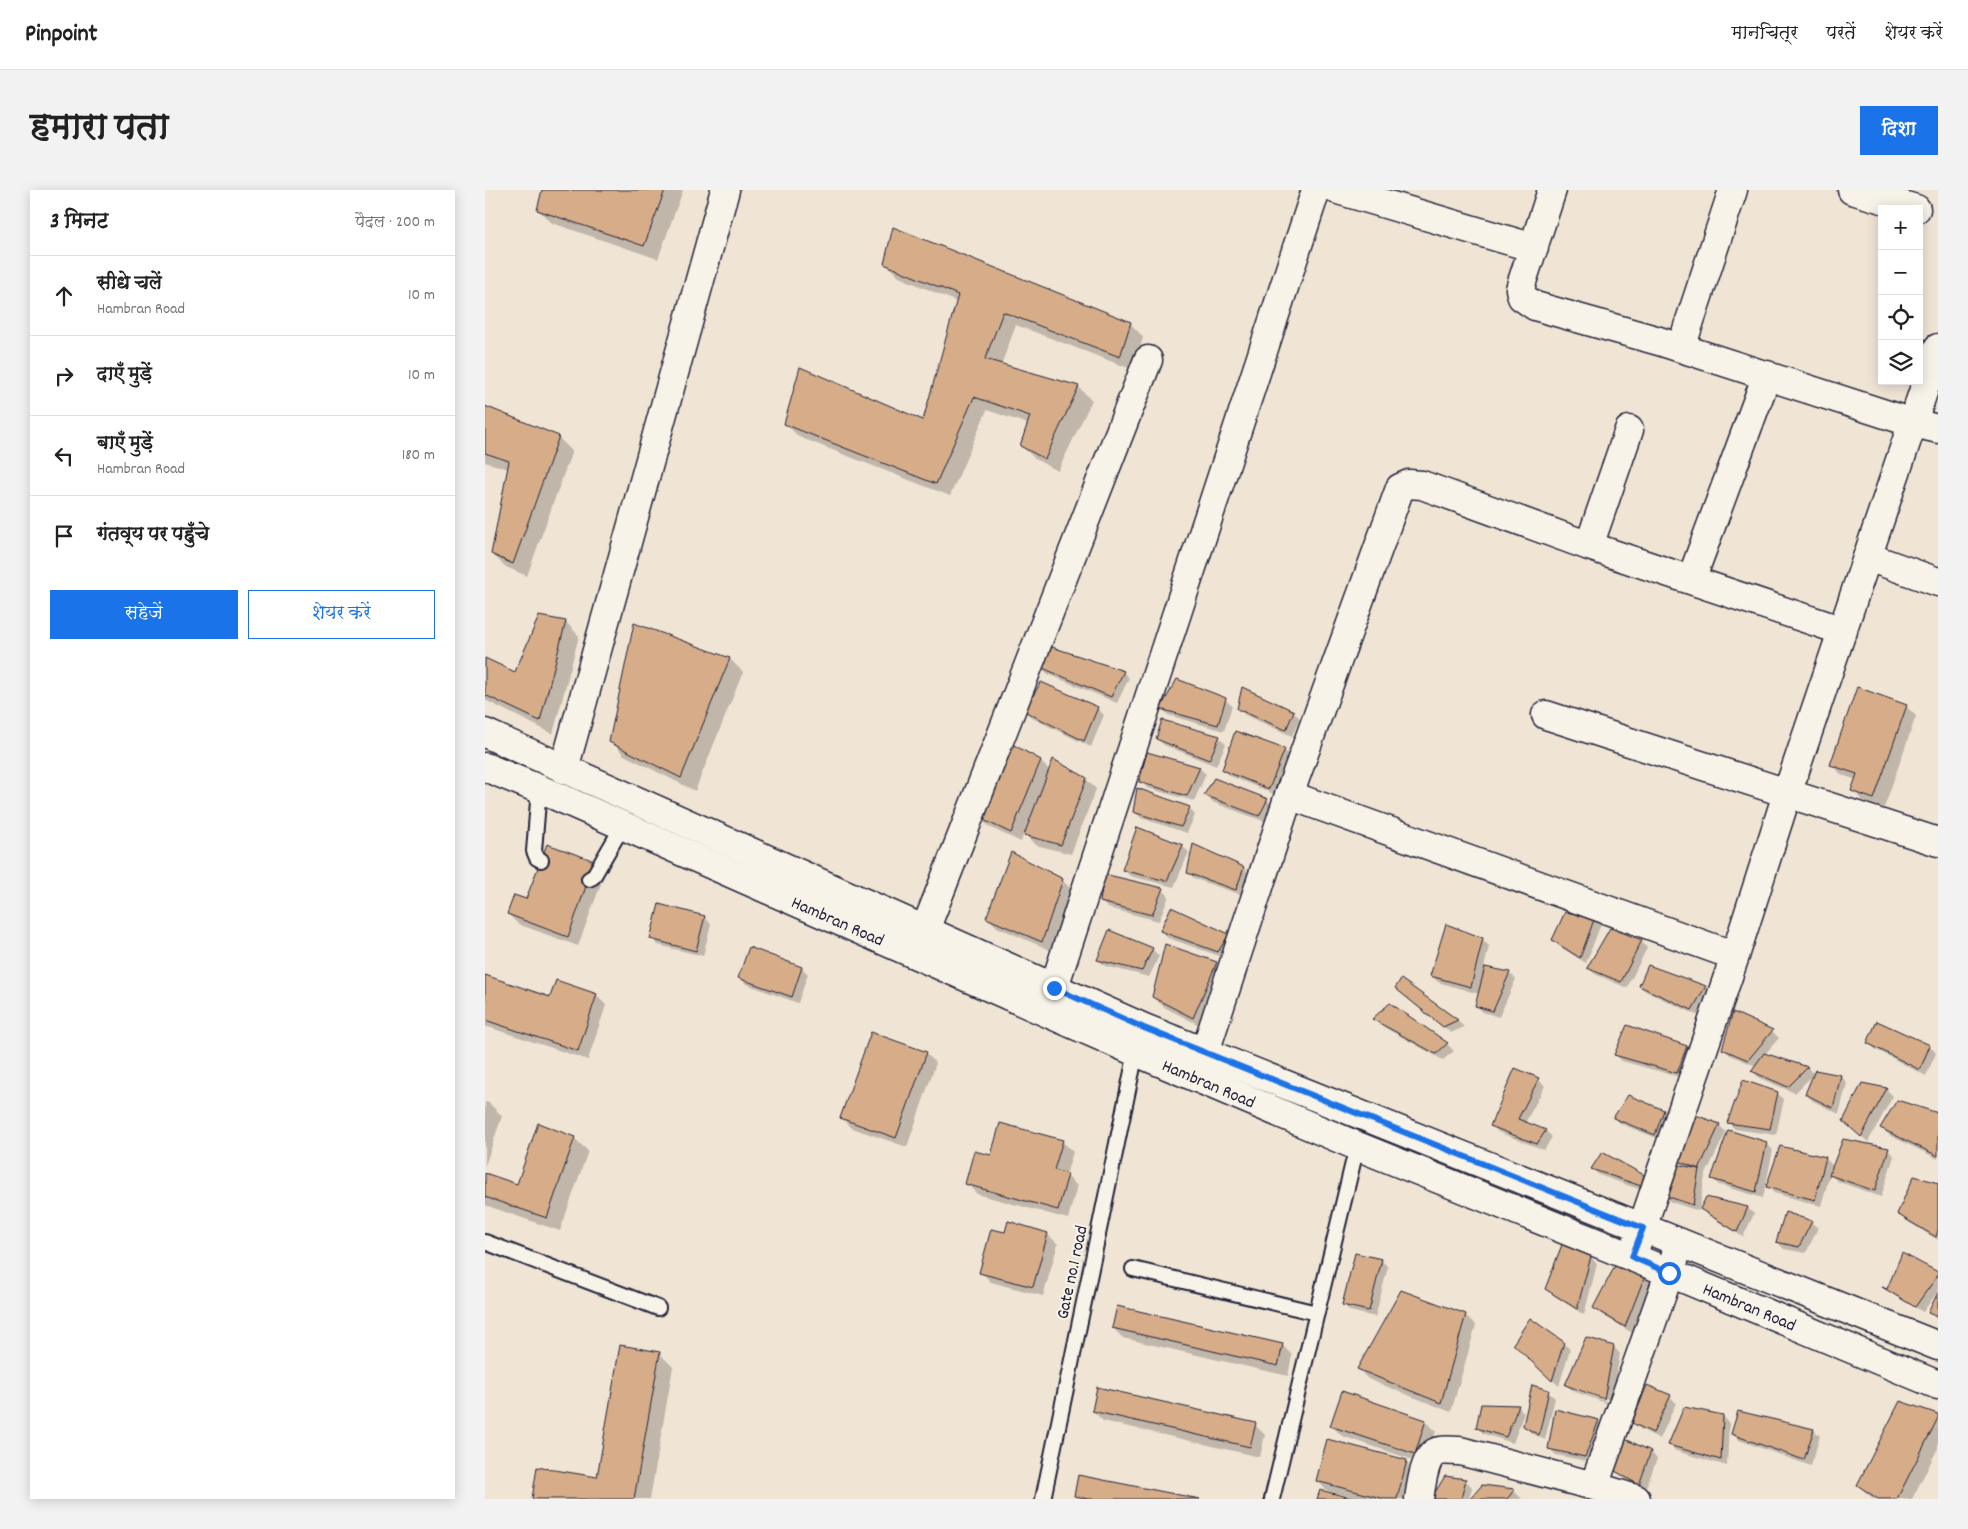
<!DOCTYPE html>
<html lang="hi">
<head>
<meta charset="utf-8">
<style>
	body { margin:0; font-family:Dekko,"Playpen Sans Deva",sans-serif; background:#f2f2f2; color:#222 }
	.controls { position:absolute; right:15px; top:15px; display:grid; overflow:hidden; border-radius:0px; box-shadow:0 2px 12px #0003 }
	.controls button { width:45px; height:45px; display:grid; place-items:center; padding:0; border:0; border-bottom:1px solid #e0e0e0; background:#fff; color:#222; font:25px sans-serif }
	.stop { position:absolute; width:15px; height:15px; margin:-11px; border:4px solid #1a73e8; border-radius:50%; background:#fff }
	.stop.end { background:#1a73e8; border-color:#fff; box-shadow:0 1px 5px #0008 }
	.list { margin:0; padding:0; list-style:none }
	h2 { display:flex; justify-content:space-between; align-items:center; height:65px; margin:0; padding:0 20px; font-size:21px }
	h2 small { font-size:16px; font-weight:400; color:#767676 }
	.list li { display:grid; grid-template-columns:32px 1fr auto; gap:15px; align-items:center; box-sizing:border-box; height:80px; padding:0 20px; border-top:1px solid #e0e0e0 }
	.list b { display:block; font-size:19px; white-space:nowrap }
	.list p { margin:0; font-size:16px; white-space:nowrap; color:#767676 }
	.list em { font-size:16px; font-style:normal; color:#767676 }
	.actions { display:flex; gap:10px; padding:15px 20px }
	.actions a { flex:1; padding:11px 0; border:1px solid #1a73e8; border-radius:0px; text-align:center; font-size:18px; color:#1a73e8 }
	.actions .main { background:#1a73e8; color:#fff }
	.icon { flex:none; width:28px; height:28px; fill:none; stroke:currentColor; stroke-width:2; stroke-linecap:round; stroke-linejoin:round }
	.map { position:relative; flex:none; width:1453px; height:1309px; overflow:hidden; border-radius:0px }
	header { display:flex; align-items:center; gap:30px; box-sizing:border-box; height:70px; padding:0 25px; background:#fff; border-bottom:1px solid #e0e0e0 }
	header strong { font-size:24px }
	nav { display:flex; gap:28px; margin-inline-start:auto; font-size:18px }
	.intro { display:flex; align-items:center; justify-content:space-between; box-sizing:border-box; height:120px; padding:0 30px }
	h1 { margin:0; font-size:35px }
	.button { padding:12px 22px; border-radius:0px; background:#1a73e8; color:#fff; font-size:18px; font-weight:700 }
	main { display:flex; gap:30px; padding:0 30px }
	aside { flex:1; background:#fff; border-radius:0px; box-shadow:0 2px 12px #0003 }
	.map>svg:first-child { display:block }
</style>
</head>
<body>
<header>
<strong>Pinpoint</strong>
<nav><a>मानचित्र</a><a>परतें</a><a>शेयर करें</a></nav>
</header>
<div class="intro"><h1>हमारा पता</h1><a class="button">दिशा</a></div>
<main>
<aside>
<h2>3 मिनट<small>पैदल · 200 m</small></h2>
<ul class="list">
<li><svg class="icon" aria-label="ahead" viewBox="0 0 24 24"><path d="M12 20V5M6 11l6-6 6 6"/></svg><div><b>सीधे चलें</b><p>Hambran Road</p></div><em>10 m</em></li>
<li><svg class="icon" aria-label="right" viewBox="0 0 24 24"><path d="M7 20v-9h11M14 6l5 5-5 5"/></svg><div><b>दाएँ मुड़ें</b></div><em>10 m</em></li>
<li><svg class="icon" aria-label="left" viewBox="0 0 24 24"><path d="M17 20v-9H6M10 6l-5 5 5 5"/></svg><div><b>बाएँ मुड़ें</b><p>Hambran Road</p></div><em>180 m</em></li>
<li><svg class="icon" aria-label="arrive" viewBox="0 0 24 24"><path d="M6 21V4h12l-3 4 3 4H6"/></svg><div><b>गंतव्य पर पहुँचे</b></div></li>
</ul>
<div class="actions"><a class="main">सहेजें</a><a>शेयर करें</a></div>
</aside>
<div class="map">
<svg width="1453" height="1309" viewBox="0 0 1453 1309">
	<rect width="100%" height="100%" fill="#f0e5d5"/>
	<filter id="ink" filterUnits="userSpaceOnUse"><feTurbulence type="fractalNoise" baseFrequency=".02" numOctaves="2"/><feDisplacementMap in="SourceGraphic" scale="10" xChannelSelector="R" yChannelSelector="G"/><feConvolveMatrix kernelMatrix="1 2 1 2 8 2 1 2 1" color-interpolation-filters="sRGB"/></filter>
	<g filter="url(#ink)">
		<path fill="#0003" fill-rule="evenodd" d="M 59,0 L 198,0 L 173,69 L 67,33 L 53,20 Z
			M 400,73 L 645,133 L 658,147 L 649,180 L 531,135 L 516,175 L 593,197 L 607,210 L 573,281 L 550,269 L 536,255 L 543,234 L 502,220 L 465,306 L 314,247 L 300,233 L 438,231 L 472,112 L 414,87 Z
			M 0,217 L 73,247 L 87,261 L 42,386 L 21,377 L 7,364 L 24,279 L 0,272 Z
			M 81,432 L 94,446 L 68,544 L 0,510 L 0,470 L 31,484 Z
			M 150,435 L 245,469 L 258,482 L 210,601 L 139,565 L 126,551 Z
			M 556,477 L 638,482 L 644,488 L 632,513 L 563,484 Z
			M 740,509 L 747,516 L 739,541 L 683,525 L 677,518 Z
			M 1421,516 L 1431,526 L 1399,618 L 1378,611 L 1368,601 L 1372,590 L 1357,585 L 1346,574 Z
			M 612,518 L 619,525 L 606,557 L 547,528 L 540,521 Z
			M 754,519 L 808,522 L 815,528 L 807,546 L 760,525 Z
			M 678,531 L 734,547 L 741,554 L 731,576 L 679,555 L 672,548 Z
			M 799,560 L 806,567 L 791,605 L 745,586 L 738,580 Z
			M 555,571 L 565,581 L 601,589 L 611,599 L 586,664 L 551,655 L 539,643 L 536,652 L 504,637 L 494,627 Z
			M 714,578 L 721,584 L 709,611 L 662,598 L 656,591 Z
			M 720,605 L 782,610 L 788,616 L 781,632 L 727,612 Z
			M 704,618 L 710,625 L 702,643 L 656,628 L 649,621 Z
			M 697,656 L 704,662 L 689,697 L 645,686 L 638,679 Z
			M 709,656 L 759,678 L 765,684 L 757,705 L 710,689 L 704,683 Z
			M 110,673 L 120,683 L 93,756 L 33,734 L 23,724 L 42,711 Z
			M 577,690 L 587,700 L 567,761 L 512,737 L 502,727 Z
			M 677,699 L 684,706 L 674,731 L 623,718 L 616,712 Z
			M 219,727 L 226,734 L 218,766 L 173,755 L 167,748 Z
			M 1109,728 L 1116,734 L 1101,773 L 1075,757 L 1069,750 Z
			M 962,736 L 998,750 L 1004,756 L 999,778 L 1024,783 L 1031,789 L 1014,827 L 998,822 L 991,815 L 994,804 L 953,792 L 946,785 Z
			M 624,741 L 668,760 L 674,766 L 664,787 L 620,776 L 613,769 Z
			M 676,741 L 743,745 L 750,752 L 740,768 L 683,748 Z
			M 1156,751 L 1162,758 L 1142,798 L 1110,784 L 1103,778 Z
			M 681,755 L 731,773 L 741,784 L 718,837 L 679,817 L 668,807 Z
			M 317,778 L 323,784 L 313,813 L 261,794 L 254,787 Z
			M 0,786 L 66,808 L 111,805 L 121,815 L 103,870 L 0,836 Z
			M 917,791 L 973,831 L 979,837 L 966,843 L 912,798 Z
			M 1155,796 L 1220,797 L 1227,803 L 1214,826 L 1162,802 Z
			M 905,814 L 962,854 L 969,861 L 958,870 L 895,835 L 889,829 Z
			M 1249,824 L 1287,841 L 1294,848 L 1280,864 L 1323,878 L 1329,884 L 1310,903 L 1274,888 L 1268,881 L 1271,876 L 1245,865 L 1238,858 Z
			M 1392,833 L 1445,856 L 1451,863 L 1441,886 L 1390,859 L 1383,853 Z
			M 1201,857 L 1208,863 L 1198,888 L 1137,871 L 1131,865 Z
			M 441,863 L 451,873 L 422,957 L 367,938 L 357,928 Z
			M 1031,880 L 1053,889 L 1060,896 L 1040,933 L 1061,941 L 1067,947 L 1059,960 L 1013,942 L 1007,935 Z
			M 1356,886 L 1362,893 L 1354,924 L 1328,911 L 1321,904 Z
			M 1378,895 L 1401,899 L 1408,906 L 1383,952 L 1366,937 Z
			M 1292,903 L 1299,909 L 1291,945 L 1250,939 L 1244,933 Z
			M 0,912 L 4,913 L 17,926 L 0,976 Z
			M 1178,921 L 1185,928 L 1177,950 L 1136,934 L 1130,928 Z
			M 1205,924 L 1234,935 L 1241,942 L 1220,986 L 1214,1021 L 1186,1012 L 1179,1005 L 1200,977 L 1192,969 Z
			M 1453,925 L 1453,969 L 1404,945 L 1397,938 Z
			M 89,948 L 103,961 L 75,1041 L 0,1015 L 0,985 L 32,996 Z
			M 577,951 L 588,962 L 581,985 L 592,996 L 583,1029 L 492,1004 L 482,994 L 507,967 Z
			M 1281,953 L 1288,960 L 1278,1008 L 1234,995 L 1227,988 Z
			M 1403,960 L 1409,966 L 1396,1007 L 1352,991 L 1345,984 L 1336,1016 L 1289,1003 L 1283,997 L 1340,968 L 1348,976 Z
			M 1107,979 L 1158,986 L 1165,993 L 1162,1002 L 1114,985 Z
			M 1453,994 L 1453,1050 L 1420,1030 L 1414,1023 Z
			M 1263,1018 L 1269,1024 L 1258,1047 L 1223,1025 L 1216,1019 Z
			M 1326,1032 L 1333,1038 L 1321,1063 L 1299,1059 L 1292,1052 Z
			M 562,1044 L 573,1054 L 558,1106 L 506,1092 L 496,1082 Z
			M 1079,1054 L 1106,1067 L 1112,1074 L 1099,1125 L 1068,1105 L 1062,1098 Z
			M 896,1070 L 903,1077 L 890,1127 L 865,1121 L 858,1114 Z
			M 1160,1084 L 1166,1090 L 1147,1143 L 1116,1124 L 1110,1118 Z
			M 1453,1084 L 1453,1101 L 1438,1122 L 1410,1106 L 1403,1099 Z
			M 1453,1105 L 1453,1130 L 1444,1123 Z
			M 980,1125 L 991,1135 L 966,1222 L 883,1189 L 873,1179 Z
			M 628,1138 L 797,1155 L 807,1165 L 803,1186 L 638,1148 Z
			M 1078,1153 L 1085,1159 L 1074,1196 L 1036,1161 Z
			M 1129,1157 L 1135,1164 L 1126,1215 L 1088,1201 L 1081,1195 ZM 1088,1196 L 1125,1210 L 1125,1213 L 1088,1199 Z
			M 174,1163 L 188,1177 L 165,1309 L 48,1309 L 113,1289 Z
			M 1063,1202 L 1070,1208 L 1060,1250 L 1046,1243 L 1039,1236 Z
			M 1185,1206 L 1191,1213 L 1175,1249 L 1155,1239 L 1149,1233 Z
			M 1033,1216 L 1039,1223 L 1028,1253 L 999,1244 L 993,1238 Z
			M 608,1221 L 770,1235 L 780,1245 L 775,1267 L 618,1231 Z
			M 1253,1223 L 1329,1240 L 1335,1246 L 1326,1276 L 1254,1250 L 1247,1243 Z
			M 1238,1226 L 1244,1233 L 1242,1276 L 1191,1261 L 1184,1255 Z
			M 1453,1226 L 1453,1258 L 1427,1309 L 1389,1309 L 1384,1305 L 1373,1295 Z
			M 941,1231 L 951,1241 L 940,1274 L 857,1246 L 846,1235 Z
			M 1113,1232 L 1120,1238 L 1107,1272 L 1071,1265 L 1064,1258 Z
			M 843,1251 L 922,1272 L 932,1282 L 925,1309 L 834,1309 L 865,1309 L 865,1307 L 843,1301 L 832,1291 Z
			M 1166,1262 L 1172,1269 L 1160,1300 L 1138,1287 L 1131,1280 Z
			M 980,1290 L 987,1297 L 984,1309 L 948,1309 Z
			M 997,1296 L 1029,1301 L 1037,1309 L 1042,1309 L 987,1309 Z"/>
		<path fill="#d6ad88" stroke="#22223b" d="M 57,0 L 180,0 L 159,56 L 52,20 Z
			M 408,37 L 646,132 L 635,167 L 518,122 L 500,169 L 594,196 L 560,269 L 535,256 L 545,226 L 489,207 L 451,294 L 299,234 L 315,177 L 438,230 L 473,105 L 399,74 Z
			M 0,216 L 74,246 L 28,374 L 6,364 L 24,271 L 0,263 Z
			M 54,426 L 81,431 L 55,531 L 0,505 L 0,468 L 30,482 Z
			M 149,433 L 245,468 L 196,588 L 124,552 Z
			M 567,457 L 639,481 L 626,507 L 555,477 Z
			M 692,489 L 741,508 L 733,535 L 675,519 Z
			M 556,492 L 613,517 L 599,551 L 539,521 Z
			M 757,497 L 809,521 L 801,540 L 752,519 Z
			M 1372,497 L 1422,515 L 1389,609 L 1366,601 L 1372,584 L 1345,575 Z
			M 677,530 L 735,546 L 724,570 L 671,549 Z
			M 750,541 L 800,559 L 784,599 L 737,580 Z
			M 525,553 L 556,570 L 526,643 L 492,627 Z
			M 662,562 L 715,577 L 702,606 L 654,592 Z
			M 568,569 L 602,588 L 576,655 L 539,645 Z
			M 729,588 L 783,609 L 774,626 L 719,605 Z
			M 652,598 L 705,617 L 696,637 L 648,622 Z
			M 652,637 L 698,655 L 682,691 L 637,680 Z
			M 62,654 L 110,671 L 83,747 L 22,724 L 29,705 L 41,709 Z
			M 708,654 L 759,677 L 751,700 L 702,683 Z
			M 526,662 L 578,689 L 557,752 L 501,728 Z
			M 619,684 L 678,698 L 667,725 L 615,712 Z
			M 174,714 L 220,726 L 211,761 L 165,749 Z
			M 686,717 L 744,744 L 733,762 L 675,741 Z
			M 1080,722 L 1110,727 L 1095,768 L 1067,750 Z
			M 961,734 L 998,748 L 986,797 L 945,786 Z
			M 1125,738 L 1157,750 L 1136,792 L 1102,778 Z
			M 624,740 L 668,758 L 657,781 L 612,770 Z
			M 680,754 L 732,772 L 708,828 L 667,807 Z
			M 264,757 L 317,777 L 307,807 L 253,788 Z
			M 1163,775 L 1221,796 L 1207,820 L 1154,796 Z
			M 1000,777 L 1025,782 L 1008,821 L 990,816 Z
			M 0,785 L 65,807 L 71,790 L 112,804 L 93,861 L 0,830 Z
			M 916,789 L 973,830 L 958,837 L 910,798 Z
			M 905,813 L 963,853 L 951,864 L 887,829 Z
			M 1248,822 L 1288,840 L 1263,870 L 1237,859 Z
			M 1392,831 L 1445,855 L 1435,880 L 1382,853 Z
			M 1142,835 L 1202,856 L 1192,883 L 1129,865 Z
			M 386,842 L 442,862 L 411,948 L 355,928 Z
			M 1279,863 L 1323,877 L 1303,897 L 1266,881 Z
			M 1030,878 L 1054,888 L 1033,929 L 1061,940 L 1052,954 L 1005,936 Z
			M 1330,880 L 1356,885 L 1348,918 L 1320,904 Z
			M 1258,890 L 1293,902 L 1285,939 L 1242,933 Z
			M 1377,893 L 1402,898 L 1376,947 L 1358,931 Z
			M 1143,905 L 1179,920 L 1170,945 L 1128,928 Z
			M 1412,910 L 1453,923 L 1453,966 L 1395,938 Z
			M 1205,923 L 1235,934 L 1214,979 L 1191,970 Z
			M 53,933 L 90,947 L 62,1028 L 0,1007 L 0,983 L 32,994 Z
			M 515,933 L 578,950 L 569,980 L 583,984 L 573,1020 L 480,994 L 489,961 L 506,965 Z
			M 1243,940 L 1282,952 L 1271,1002 L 1226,989 Z
			M 1358,949 L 1404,958 L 1390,1001 L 1344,985 Z
			M 1295,956 L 1341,967 L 1330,1010 L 1281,997 Z
			M 1117,962 L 1159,985 L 1156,996 L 1106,979 Z
			M 1186,973 L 1214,979 L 1208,1015 L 1178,1005 Z
			M 1429,986 L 1453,993 L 1453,1040 L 1451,1047 L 1412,1024 Z
			M 1221,1007 L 1263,1017 L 1252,1042 L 1215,1019 Z
			M 1300,1022 L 1327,1031 L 1314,1057 L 1291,1052 Z
			M 523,1031 L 563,1043 L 548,1097 L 494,1083 L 506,1039 L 520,1042 Z
			M 1078,1052 L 1106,1066 L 1092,1119 L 1060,1099 Z
			M 870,1063 L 897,1069 L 884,1121 L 857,1115 Z
			M 1417,1063 L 1453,1082 L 1453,1085 L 1430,1117 L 1397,1097 L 1402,1099 Z
			M 1132,1072 L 1161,1083 L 1140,1137 L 1108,1118 Z
			M 916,1100 L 981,1124 L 956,1213 L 872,1179 Z
			M 1453,1102 L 1453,1127 L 1443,1123 Z
			M 632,1116 L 798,1154 L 793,1176 L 627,1138 Z
			M 1045,1128 L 1079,1152 L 1067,1191 L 1028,1154 Z
			M 1101,1147 L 1129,1156 L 1119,1209 L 1080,1195 Z
			M 135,1155 L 175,1162 L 149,1309 L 47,1309 L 52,1277 L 112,1287 Z
			M 1047,1195 L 1064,1200 L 1054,1245 L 1038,1236 Z
			M 1162,1195 L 1186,1205 L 1168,1243 L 1147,1233 Z
			M 612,1197 L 771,1233 L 765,1257 L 607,1221 Z
			M 857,1201 L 941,1230 L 930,1264 L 845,1236 Z
			M 1415,1211 L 1453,1224 L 1453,1228 L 1412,1309 L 1393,1309 L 1372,1295 Z
			M 996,1214 L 1034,1215 L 1021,1247 L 991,1238 Z
			M 1199,1217 L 1238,1225 L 1236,1270 L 1183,1255 Z
			M 1070,1219 L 1114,1230 L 1100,1267 L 1063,1259 Z
			M 1253,1221 L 1329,1239 L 1319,1270 L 1246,1244 Z
			M 1138,1248 L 1166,1261 L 1154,1295 L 1130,1281 Z
			M 842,1249 L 922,1270 L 912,1309 L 900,1309 L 831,1291 Z
			M 593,1285 L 715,1309 L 603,1309 L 589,1306 Z
			M 960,1286 L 981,1289 L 976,1309 L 946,1309 Z
			M 997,1295 L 1030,1299 L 1022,1309 L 985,1309 Z
			M 835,1300 L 870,1309 L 832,1309 Z"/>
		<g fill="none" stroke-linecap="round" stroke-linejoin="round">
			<g stroke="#22223b" stroke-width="18">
				<path id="service" d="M 54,599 L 49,661 L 52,668 L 56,670
					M 104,689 L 108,687 L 140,632
					M 0,1052 L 173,1118
					M 648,1079 L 832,1123
					M 558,1309 L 651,862
					M 787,1309 L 872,956"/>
			</g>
			<g stroke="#22223b" stroke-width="31">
				<path id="minor" d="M 853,0 L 1049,58
					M 1067,0 L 1037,92 L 1035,99 L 1037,107 L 1050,116 L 1174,151 L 1428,233 L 1453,239
					M 1367,0 L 1431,19
					M 1196,158 L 1248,0
					M 1104,356 L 1144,240
					M 1383,367 L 1453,392
					M 1206,390 L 1282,185
					M 1061,525 L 1453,652
					M 79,579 L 240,0
					M 804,605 L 1250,766
					M 440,740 L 663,170
					M 569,797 L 831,0
					M 720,862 L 804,605 L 915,298 L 924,294 L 937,295 L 1104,356 L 1358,441
					M 1147,1067 L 1250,766 L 1302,604 L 1453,158
					M 1109,1296 L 1195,1053
					M 934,1309 C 936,1297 939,1268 951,1262 C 958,1259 967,1261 975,1261 L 1109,1296 L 1151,1309"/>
			</g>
			<g stroke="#22223b" stroke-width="31">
				<g id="secondary">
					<path d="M 0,543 L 659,838 L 1453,1156"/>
					<path id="s1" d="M 0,577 L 71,606 L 651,862 L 872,956 L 1147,1067 L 1453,1195"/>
				</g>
			</g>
			<use href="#service" stroke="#f7f3e8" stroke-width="14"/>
			<use href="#minor" stroke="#f7f3e8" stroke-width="28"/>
			<use href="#secondary" stroke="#f7f3e8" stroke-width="28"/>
		</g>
	</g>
	<g fill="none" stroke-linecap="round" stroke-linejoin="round" filter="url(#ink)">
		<path stroke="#1a73e8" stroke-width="6" d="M 569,798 L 659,838 L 1158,1038 L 1147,1067 L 1184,1083"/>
	</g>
	<g text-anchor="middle" stroke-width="4" stroke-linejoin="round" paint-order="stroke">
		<g font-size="18" fill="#22223b" stroke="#f7f3e8">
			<text dy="6" stroke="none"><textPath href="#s1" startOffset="385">Hambran Road</textPath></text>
			<text dy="6" stroke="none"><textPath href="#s1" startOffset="790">Hambran Road</textPath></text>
			<text transform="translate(586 1082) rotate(-78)" y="6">Gate no.1 road</text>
			<text dy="6" stroke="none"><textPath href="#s1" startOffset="1375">Hambran Road</textPath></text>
		</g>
	</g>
</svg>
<div class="controls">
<button>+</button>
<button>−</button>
<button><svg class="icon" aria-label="locate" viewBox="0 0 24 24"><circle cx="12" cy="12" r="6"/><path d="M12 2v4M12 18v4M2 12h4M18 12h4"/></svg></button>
<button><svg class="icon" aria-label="layers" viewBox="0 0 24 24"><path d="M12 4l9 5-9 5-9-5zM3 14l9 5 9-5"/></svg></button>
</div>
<div class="stop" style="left:1184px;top:1083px"></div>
<div class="stop end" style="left:569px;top:798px"></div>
</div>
</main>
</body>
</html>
